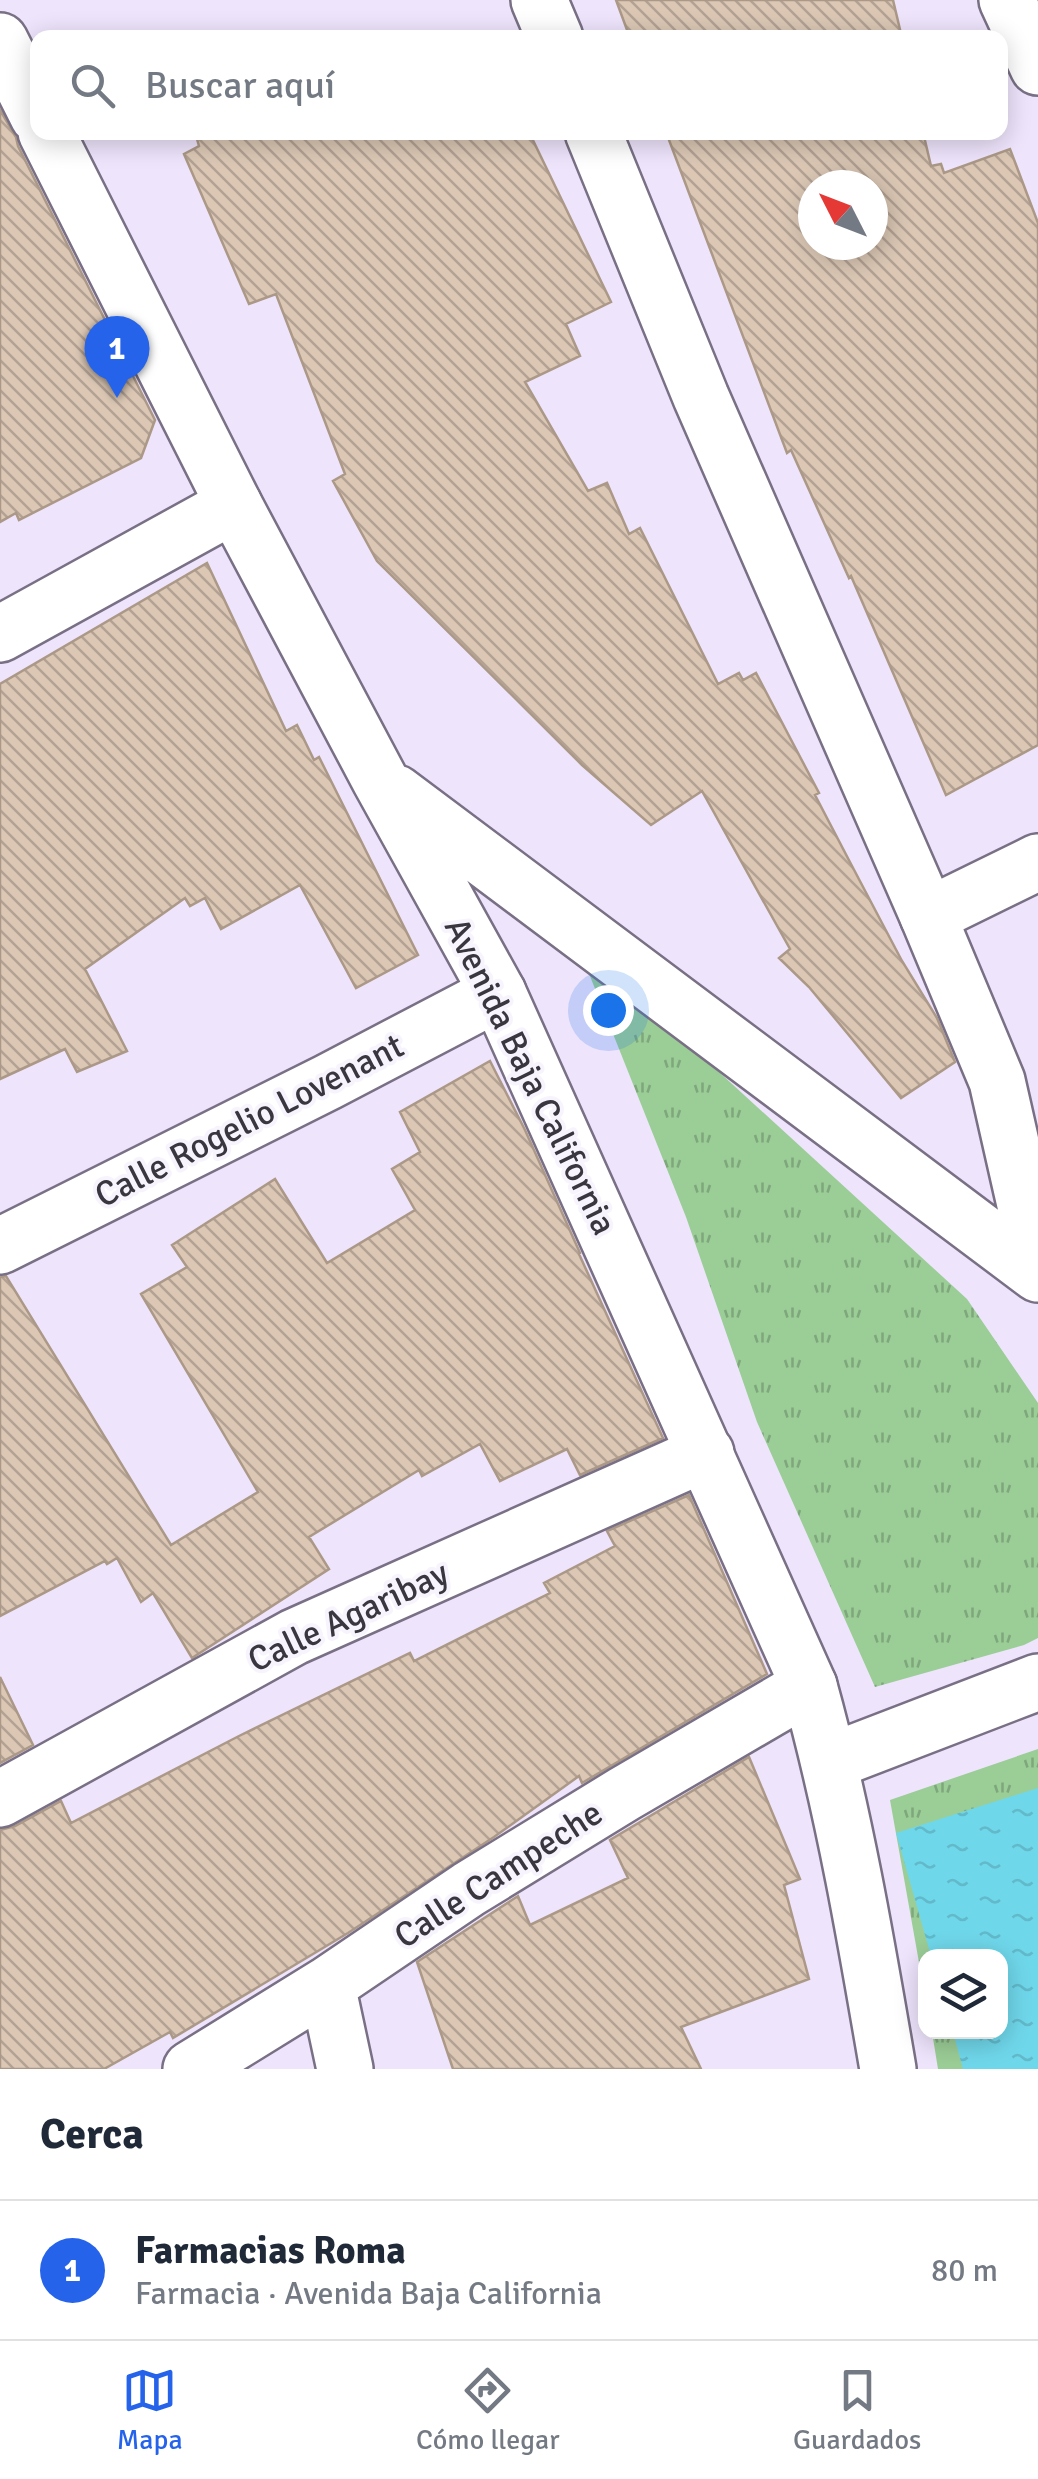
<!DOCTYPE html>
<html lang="es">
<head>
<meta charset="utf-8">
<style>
	body { margin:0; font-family:Signika,sans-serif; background:#f6f6f7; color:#1f2937 }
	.controls { position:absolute; right:30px; bottom:30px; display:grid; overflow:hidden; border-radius:20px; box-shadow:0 5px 25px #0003 }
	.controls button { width:90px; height:90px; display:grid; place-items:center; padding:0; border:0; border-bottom:2px solid #e0e1e3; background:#fff; color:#1f2937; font:50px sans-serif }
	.compass { position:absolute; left:798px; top:170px; width:90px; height:90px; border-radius:50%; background:#fff; box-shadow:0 5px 25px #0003; rotate:312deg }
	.you { position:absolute; left:608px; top:1010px; width:35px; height:35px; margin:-25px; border:8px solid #fff; border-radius:50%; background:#1a73e8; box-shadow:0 0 0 15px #1a73e833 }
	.badge { display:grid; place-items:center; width:65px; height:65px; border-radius:50%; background:#2563eb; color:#fff; font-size:32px; font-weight:700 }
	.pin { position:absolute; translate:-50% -82px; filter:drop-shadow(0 2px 5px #0008) }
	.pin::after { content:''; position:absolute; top:52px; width:35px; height:30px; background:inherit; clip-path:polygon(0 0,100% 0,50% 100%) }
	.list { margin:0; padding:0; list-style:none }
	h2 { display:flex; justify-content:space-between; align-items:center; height:130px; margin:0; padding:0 40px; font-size:42px }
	h2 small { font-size:32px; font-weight:400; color:#747a83 }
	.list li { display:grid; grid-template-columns:65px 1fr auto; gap:30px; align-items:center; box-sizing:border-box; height:140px; padding:0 40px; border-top:2px solid #e0e1e3 }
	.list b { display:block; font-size:38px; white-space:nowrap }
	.list p { margin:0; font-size:32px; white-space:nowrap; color:#747a83 }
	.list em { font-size:32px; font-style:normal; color:#747a83 }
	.icon { flex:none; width:55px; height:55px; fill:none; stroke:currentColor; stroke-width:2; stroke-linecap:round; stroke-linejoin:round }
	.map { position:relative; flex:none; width:1038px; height:2069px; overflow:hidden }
	.search { position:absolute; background:#fff; box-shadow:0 5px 25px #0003; left:30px; right:30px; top:30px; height:110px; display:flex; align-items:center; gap:25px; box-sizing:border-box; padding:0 35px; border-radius:20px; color:#747a83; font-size:38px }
	.sheet { height:270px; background:#fff }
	nav { display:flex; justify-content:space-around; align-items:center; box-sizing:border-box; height:140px; border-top:2px solid #e0e1e3; background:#fff; font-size:28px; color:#747a83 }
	nav a { display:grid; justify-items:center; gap:5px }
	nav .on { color:#2563eb }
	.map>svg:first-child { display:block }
</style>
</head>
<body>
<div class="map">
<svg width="1038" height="2069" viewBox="0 0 1038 2069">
	<defs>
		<pattern id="park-tufts" width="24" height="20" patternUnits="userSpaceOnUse" patternTransform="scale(2.5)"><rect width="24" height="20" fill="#9bcd96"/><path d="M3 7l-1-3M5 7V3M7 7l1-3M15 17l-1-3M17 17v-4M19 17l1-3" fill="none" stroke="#7fa77c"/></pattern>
		<pattern id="water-ripples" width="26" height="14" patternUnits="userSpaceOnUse" patternTransform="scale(2.5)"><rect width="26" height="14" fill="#6fd7ea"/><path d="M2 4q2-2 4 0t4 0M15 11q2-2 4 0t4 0" fill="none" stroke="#61b9ca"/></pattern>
		<pattern id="building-back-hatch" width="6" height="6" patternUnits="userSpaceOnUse" patternTransform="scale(2.5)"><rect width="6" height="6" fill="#dbc7b4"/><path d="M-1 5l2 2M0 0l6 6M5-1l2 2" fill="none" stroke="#b3a294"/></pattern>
	</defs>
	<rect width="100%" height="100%" fill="#eee4fc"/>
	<path fill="url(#park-tufts)" d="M 576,941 L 967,1299 L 1038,1403 L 1038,1638 L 1024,1645 L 875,1687 L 757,1422 L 686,1217 Z
		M 1038,1749 L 1038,2069 L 938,2069 L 932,2032 L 1000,2032 L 1000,1956 L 926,1956 L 925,1996 L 890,1800 Z"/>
	<path fill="url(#water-ripples)" d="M 1038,1788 L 1038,2069 L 963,2069 L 953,2032 L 1000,2032 L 1000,1956 L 931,1956 L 896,1833 Z"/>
	<path fill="url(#building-back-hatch)" stroke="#ab9886" stroke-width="2.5" fill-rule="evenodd" d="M 616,0 L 893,0 L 902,38 L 630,38 Z
		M 0,110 L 16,137 L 18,146 L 155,420 L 141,458 L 19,520 L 16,513 L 0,522 Z
		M 212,132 L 448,132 L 451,137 L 468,132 L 529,132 L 611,302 L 566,324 L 580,356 L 525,382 L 588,491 L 607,483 L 629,534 L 640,528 L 718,684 L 739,673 L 743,680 L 756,673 L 819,793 L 815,795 L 852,866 L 902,961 L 937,1018 L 955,1062 L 901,1098 L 809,987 L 779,958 L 790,949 L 702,791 L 651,825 L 582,765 L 377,561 L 333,481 L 345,474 L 276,294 L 249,304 L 184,154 L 199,146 L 197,139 Z
		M 666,132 L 923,132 L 931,166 L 941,164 L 944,173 L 1010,149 L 1038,223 L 1038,745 L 946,795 L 851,576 L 849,578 L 791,450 L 787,453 ZM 813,185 L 873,185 L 873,245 L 813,245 Z
		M 207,563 L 286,731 L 297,725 L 314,760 L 319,757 L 418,955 L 356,988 L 300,885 L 221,929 L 205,898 L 190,906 L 185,898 L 85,969 L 127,1051 L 77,1072 L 65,1049 L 0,1079 L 0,684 Z
		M 490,1061 L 525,1130 L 580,1253 L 579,1254 L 663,1438 L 580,1475 L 567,1449 L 500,1481 L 480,1444 L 422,1476 L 419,1470 L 309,1537 L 329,1569 L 192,1658 L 153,1593 L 141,1602 L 117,1558 L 107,1564 L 105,1561 L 0,1616 L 0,1277 L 6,1276 L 171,1545 L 258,1492 L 141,1294 L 187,1267 L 172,1245 L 275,1179 L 327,1263 L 415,1210 L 392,1169 L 420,1152 L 400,1112 Z
		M 689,1495 L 767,1674 L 582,1783 L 579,1776 L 494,1837 L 348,1933 L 173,2038 L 170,2032 L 104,2069 L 0,2069 L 0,1830 L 15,1826 L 61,1801 L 71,1823 L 239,1736 L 410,1653 L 414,1661 L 550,1593 L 544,1583 L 615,1546 L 607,1531 Z
		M 0,1677 L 33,1745 L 0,1763 Z
		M 749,1757 L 800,1879 L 784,1885 L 809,1979 L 681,2027 L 701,2069 L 453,2069 L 417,1962 L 518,1896 L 530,1925 L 628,1878 L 610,1840 Z"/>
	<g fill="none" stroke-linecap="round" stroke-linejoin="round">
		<g stroke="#797085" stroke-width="60">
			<path id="minor" d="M 1007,0 L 1038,67
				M 0,634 L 234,505
				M 928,916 L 1038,862
				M 0,1246 L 328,1082 L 498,993
				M 830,1762 L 1038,1682
				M 0,1799 L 294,1637 L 706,1453
				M 327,1985 L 345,2069
				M 191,2069 L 327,1985 L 469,1889 L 624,1794 L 809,1686"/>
		</g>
		<g stroke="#797085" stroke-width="60">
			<path id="major" d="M 539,0 L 555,38
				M 0,41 L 38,116
				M 46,132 L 234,505 L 380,780 L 498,993 L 809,1686 C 844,1812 866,1940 888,2069
				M 593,132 L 701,397 L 928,916 L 997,1081 L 1038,1262
				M 396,793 L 1038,1274"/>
		</g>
		<use href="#minor" stroke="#fff" stroke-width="55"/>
		<use href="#major" stroke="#fff" stroke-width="55"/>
	</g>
	<g text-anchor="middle" stroke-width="8" stroke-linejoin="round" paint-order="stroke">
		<g font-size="35" fill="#3a3640" stroke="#f8f4fe">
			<text transform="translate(531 1076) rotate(64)" y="12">Avenida Baja California</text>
			<text transform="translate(249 1120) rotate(-27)" y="12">Calle Rogelio Lovenant</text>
			<text transform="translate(348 1616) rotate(-25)" y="12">Calle Agaribay</text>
			<text transform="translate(498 1874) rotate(-33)" y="12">Calle Campeche</text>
		</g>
	</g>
</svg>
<div class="controls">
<button><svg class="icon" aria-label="layers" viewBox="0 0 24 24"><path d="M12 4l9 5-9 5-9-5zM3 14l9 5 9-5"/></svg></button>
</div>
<svg class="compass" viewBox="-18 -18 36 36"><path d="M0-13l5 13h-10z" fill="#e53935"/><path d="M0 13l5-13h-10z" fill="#747a83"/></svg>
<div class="you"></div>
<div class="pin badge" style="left:117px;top:398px">1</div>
<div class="search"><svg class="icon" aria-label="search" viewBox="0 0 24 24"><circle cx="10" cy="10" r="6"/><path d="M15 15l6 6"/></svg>Buscar aquí</div>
</div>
<section class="sheet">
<h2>Cerca<small></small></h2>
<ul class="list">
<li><span class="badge">1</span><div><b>Farmacias Roma</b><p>Farmacia · Avenida Baja California</p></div><em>80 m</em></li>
</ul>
</section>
<nav>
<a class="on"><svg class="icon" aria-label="map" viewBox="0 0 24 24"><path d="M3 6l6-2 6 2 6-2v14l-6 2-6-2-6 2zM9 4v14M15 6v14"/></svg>Mapa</a>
<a><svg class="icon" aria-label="directions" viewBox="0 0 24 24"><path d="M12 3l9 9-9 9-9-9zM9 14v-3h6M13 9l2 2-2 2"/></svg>Cómo llegar</a>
<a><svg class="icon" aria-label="saved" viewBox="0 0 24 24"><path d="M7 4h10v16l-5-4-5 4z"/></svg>Guardados</a>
</nav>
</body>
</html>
